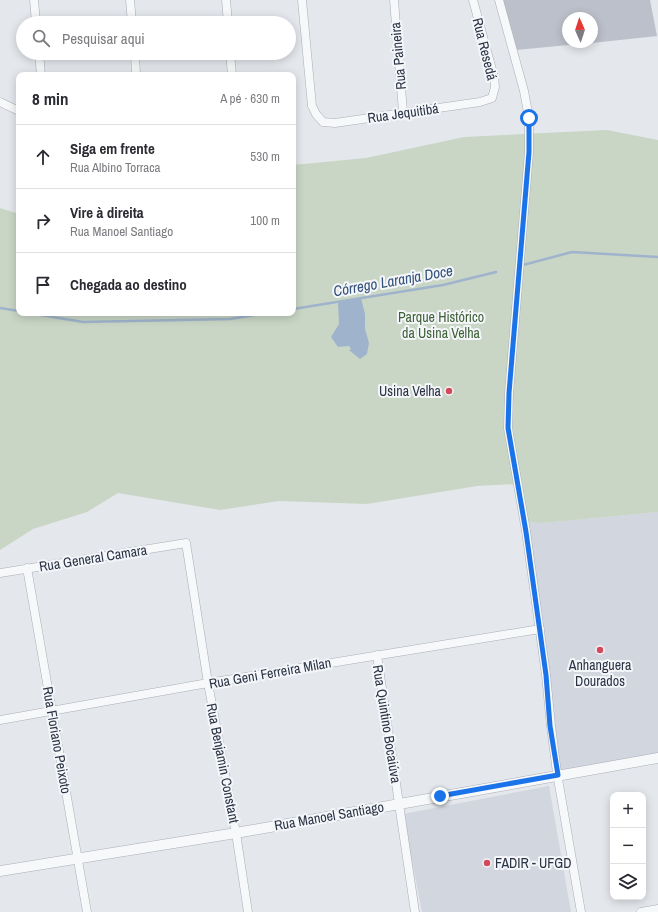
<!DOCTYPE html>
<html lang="pt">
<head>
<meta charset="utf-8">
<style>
	body { margin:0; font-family:"Archivo Narrow",sans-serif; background:#f2f2f3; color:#2b2b33 }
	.controls { position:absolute; right:12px; bottom:12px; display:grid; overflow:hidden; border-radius:8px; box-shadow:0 2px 10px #0003 }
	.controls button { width:36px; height:36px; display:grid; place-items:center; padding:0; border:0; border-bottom:1px solid #e1e1e2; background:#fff; color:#2b2b33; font:20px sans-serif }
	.compass { position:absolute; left:562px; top:12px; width:36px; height:36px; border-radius:50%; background:#fff; box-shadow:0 2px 10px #0003; rotate:357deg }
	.stop { position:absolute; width:12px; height:12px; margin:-9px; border:3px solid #1a73e8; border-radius:50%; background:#fff }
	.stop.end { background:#1a73e8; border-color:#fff; box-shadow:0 1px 4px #0008 }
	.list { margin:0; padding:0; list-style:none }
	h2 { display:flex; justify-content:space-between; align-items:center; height:52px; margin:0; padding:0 16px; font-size:17px }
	h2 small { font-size:13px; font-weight:400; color:#7c7c81 }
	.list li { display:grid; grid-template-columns:26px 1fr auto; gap:12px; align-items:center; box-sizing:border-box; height:64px; padding:0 16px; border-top:1px solid #e1e1e2 }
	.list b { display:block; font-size:15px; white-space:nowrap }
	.list p { margin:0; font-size:13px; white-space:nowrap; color:#7c7c81 }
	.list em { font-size:13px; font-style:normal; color:#7c7c81 }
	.icon { flex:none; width:22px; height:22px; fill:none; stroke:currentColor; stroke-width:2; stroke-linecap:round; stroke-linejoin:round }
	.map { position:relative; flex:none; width:658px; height:912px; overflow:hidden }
	.search { position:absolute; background:#fff; box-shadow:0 2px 10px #0003; left:16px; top:16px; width:280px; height:44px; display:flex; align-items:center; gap:10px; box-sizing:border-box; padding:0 14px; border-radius:22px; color:#7c7c81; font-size:15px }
	.panel { position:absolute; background:#fff; box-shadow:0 2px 10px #0003; left:16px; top:72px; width:280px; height:244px; border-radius:8px }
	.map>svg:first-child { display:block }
</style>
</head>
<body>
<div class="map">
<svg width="658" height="912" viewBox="0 0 658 912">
	<rect width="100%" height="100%" fill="#e4e7ec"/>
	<path fill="#d2d6de" d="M 658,512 L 658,755 L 557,773 L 525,522 L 543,523 Z
		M 549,786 L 571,912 L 422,912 L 403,814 Z"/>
	<path fill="#c9d6c5" d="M 607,130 L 658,140 L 658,512 L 543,523 L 525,522 L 517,484 L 477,486 L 367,504 L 279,501 L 220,510 L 118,493 L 87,512 L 33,529 L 0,550 L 0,208 L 19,214 L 19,313 L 293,313 L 293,165 L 366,158 L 464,137 Z"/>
	<path fill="#9fb4cc" d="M 361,298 L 365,314 L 365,329 L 369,343 L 367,354 L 360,359 L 349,350 L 351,349 L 349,346 L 338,347 L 331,337 L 339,324 L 338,302 Z"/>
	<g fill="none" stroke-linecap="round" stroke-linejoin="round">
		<path stroke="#9fb4cc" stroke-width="2.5" d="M 523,265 L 572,252 L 658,257
			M 0,308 L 19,311
			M 293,309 L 443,285 L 496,272
			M 29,313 L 83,322 L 230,319 L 266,313"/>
	</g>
	<path fill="#bbc0ca" d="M 502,0 L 650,0 L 657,36 L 592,43 L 592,18 L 568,18 L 568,42 L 589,43 L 516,50 Z"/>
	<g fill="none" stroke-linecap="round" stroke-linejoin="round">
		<g stroke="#a9aeb7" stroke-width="9">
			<path id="minor" d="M 34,0 L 36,23
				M 130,0 L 132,23
				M 226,0 L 228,23
				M 302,0 L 312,106 L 316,114 L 323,122 L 335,123 L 480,102 L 492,98 L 495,87 L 494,77 L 473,0
				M 394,0 L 403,112
				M 499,0 L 524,91 L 529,118 L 529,152 L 509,393 L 508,428 L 526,531 L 546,675 L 551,726 L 557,773 L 581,912
				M 39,53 L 41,75
				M 135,53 L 136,75
				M 230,53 L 232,75
				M 0,102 L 19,111
				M 27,568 L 87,912
				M 0,573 L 186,543 L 208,683 L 236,833 L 248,912
				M 377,655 L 415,912
				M 0,720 L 208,683 L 540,629
				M 641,912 L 658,909"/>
		</g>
		<g stroke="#a9aeb7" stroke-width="11">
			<path id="tertiary" d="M 0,871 L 236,833 L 658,758"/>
		</g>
		<use href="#minor" stroke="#f7f8fa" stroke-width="8"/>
		<use href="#tertiary" stroke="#f7f8fa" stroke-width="10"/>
	</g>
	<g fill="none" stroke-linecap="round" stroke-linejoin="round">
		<path stroke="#1a73e8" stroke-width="5" d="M 440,796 L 558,775 L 550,726 L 546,675 L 526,532 L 508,428 L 509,393 L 529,152 L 529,118"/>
	</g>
	<g fill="#d1495b" stroke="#f4f6f9" stroke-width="1.5">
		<circle cx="449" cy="391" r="4"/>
		<circle cx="600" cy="650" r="4"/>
		<circle cx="487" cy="863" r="4"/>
	</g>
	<g text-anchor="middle" stroke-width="4" stroke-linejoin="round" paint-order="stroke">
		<g font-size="14" fill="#2b3445" stroke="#f4f6f9">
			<text transform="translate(485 49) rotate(76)" y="5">Rua Resedá</text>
			<text transform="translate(398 56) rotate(-95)" y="5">Rua Paineira</text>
			<text transform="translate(403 113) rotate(-8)" y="5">Rua Jequitibá</text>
			<text transform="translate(93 558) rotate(-9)" y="5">Rua General Camara</text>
			<text transform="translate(270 673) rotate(-10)" y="5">Rua Geni Ferreira Milan</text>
			<text transform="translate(387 724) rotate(81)" y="5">Rua Quintino Bocaiúva</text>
			<text transform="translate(57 740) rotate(80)" y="5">Rua Floriano Peixoto</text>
			<text transform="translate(223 763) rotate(79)" y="5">Rua Benjamin Constant</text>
			<text transform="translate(329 816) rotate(-10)" y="5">Rua Manoel Santiago</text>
		</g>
		<g font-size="14" fill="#3f6138" stroke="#f4f6f9">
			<text x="441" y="322">Parque Histórico<tspan x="441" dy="16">da Usina Velha</tspan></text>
		</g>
		<g font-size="14" fill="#2b3445" stroke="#f4f6f9" text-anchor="end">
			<text x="441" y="396">Usina Velha</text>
			<text x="600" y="670" text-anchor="middle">Anhanguera<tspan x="600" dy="16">Dourados</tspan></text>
			<text x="495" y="868" text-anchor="start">FADIR - UFGD</text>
		</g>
		<g font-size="15" font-style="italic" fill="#34527a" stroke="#f4f6f9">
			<text transform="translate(393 281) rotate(-10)" y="5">Córrego Laranja Doce</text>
		</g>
	</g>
</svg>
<div class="controls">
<button>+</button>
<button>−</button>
<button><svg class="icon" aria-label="layers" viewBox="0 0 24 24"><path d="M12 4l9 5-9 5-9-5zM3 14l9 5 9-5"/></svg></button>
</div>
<svg class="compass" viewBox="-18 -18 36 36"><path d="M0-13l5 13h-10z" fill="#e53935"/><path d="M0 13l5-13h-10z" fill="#7c7c81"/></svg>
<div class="stop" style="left:529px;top:118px"></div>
<div class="stop end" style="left:440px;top:796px"></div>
<div class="search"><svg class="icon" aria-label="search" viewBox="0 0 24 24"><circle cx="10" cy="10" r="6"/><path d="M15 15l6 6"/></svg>Pesquisar aqui</div>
<section class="panel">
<h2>8 min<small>A pé · 630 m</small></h2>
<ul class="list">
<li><svg class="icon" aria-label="ahead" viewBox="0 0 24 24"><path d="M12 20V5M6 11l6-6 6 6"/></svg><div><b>Siga em frente</b><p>Rua Albino Torraca</p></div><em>530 m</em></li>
<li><svg class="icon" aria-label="right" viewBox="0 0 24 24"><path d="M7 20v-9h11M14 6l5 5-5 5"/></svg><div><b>Vire à direita</b><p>Rua Manoel Santiago</p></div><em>100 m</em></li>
<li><svg class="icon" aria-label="arrive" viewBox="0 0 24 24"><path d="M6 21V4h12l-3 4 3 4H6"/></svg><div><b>Chegada ao destino</b></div></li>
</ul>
</section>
</div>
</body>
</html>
